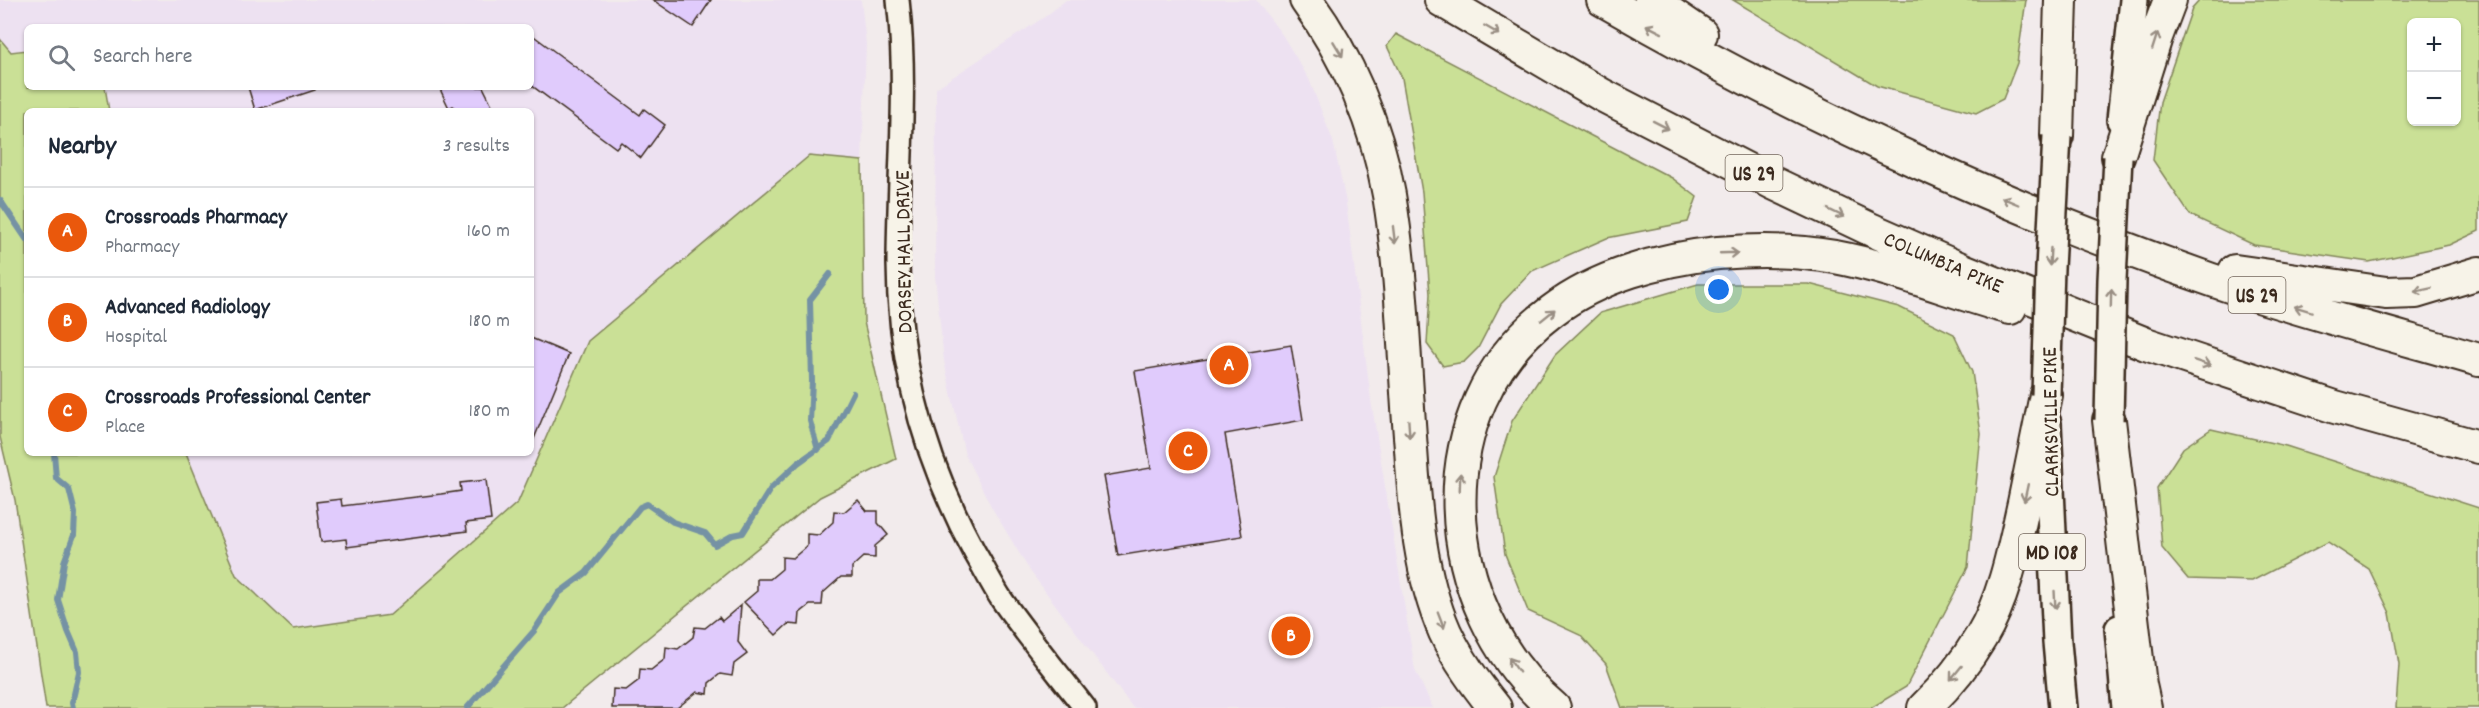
<!DOCTYPE html>
<html lang="en">
<head>
<meta charset="utf-8">
<style>
	body { margin:0; font-family:Dekko,sans-serif; background:#f6f6f7; color:#1f2937 }
	.controls { position:absolute; right:18px; top:18px; display:grid; overflow:hidden; border-radius:9px; box-shadow:0 2px 4px #0004 }
	.controls button { width:54px; height:54px; display:grid; place-items:center; padding:0; border:0; border-bottom:2px solid #e0e1e3; background:#fff; color:#1f2937; font:30px sans-serif }
	.you { position:absolute; left:1719px; top:290px; width:21px; height:21px; margin:-15px; border:4px solid #fff; border-radius:50%; background:#1a73e8; box-shadow:0 0 0 9px #1a73e833 }
	.badge { display:grid; place-items:center; width:39px; height:39px; border-radius:50%; background:#ea580c; color:#fff; font-size:20px; font-weight:700 }
	.pin { position:absolute; translate:-50% -50%; border:3px solid #fff; box-shadow:0 2px 6px #0006 }
	.list { margin:0; padding:0; list-style:none }
	h2 { display:flex; justify-content:space-between; align-items:center; height:78px; margin:0; padding:0 24px; font-size:26px }
	h2 small { font-size:20px; font-weight:400; color:#747a83 }
	.list li { display:grid; grid-template-columns:39px 1fr auto; gap:18px; align-items:center; box-sizing:border-box; height:90px; padding:0 24px; border-top:2px solid #e0e1e3 }
	.list b { display:block; font-size:22px; white-space:nowrap }
	.list p { margin:0; font-size:20px; white-space:nowrap; color:#747a83 }
	.list em { font-size:20px; font-style:normal; color:#747a83 }
	.icon { flex:none; width:33px; height:33px; fill:none; stroke:currentColor; stroke-width:2; stroke-linecap:round; stroke-linejoin:round }
	.map { position:relative; flex:none; width:2479px; height:708px; overflow:hidden }
	.search { position:absolute; background:#fff; box-shadow:0 2px 4px #0004; left:24px; top:24px; width:510px; height:66px; display:flex; align-items:center; gap:15px; box-sizing:border-box; padding:0 21px; border-radius:9px; color:#747a83; font-size:22px }
	.panel { position:absolute; background:#fff; box-shadow:0 2px 4px #0004; left:24px; top:108px; width:510px; height:348px; border-radius:9px }
	.map>svg:first-child { display:block }
</style>
</head>
<body>
<div class="map">
<svg width="2479" height="708" viewBox="0 0 2479 708">
	<rect width="100%" height="100%" fill="#f2ebec"/>
	<filter id="ink" filterUnits="userSpaceOnUse"><feTurbulence type="fractalNoise" baseFrequency=".0167" numOctaves="2"/><feDisplacementMap in="SourceGraphic" scale="12" xChannelSelector="R" yChannelSelector="G"/><feConvolveMatrix kernelMatrix="1 2 1 2 8 2 1 2 1" color-interpolation-filters="sRGB"/></filter>
	<g filter="url(#ink)">
		<path fill="#ede1f1" d="M 0,0 L 861,0 L 866,44 L 862,161 L 809,156 L 589,341 L 518,502 L 432,576 L 390,615 L 293,629 L 236,575 L 186,453 L 531,453 L 531,111 L 109,111 L 105,87 L 531,87 L 531,27 L 27,27 L 27,50 L 11,52 L 0,39 Z
			M 1066,0 L 1256,0 L 1283,36 L 1309,79 L 1333,141 L 1346,202 L 1371,400 L 1415,670 L 1433,708 L 1133,708 L 1030,571 L 992,508 L 965,455 L 944,361 L 935,276 L 936,88 L 1046,16 Z"/>
		<path fill="#cae096" stroke="#82855a" stroke-width="1.5" fill-rule="evenodd" d="M 1733,0 L 2026,0 L 2017,63 L 2003,99 L 1976,113 L 1877,86 Z
			M 2200,0 L 2479,0 L 2479,231 L 2449,245 L 2369,262 L 2254,245 L 2190,215 L 2153,160 L 2160,102 L 2192,9 ZM 2412,22 L 2456,22 L 2456,122 L 2412,122 Z
			M 1396,34 L 1672,178 L 1697,197 L 1688,222 L 1607,238 L 1532,271 L 1501,304 L 1478,348 L 1464,362 L 1443,366 L 1427,344 L 1430,294 L 1422,192 L 1402,78 L 1387,46 Z
			M 0,39 L 11,52 L 27,50 L 27,87 L 105,87 L 109,111 L 27,111 L 27,453 L 186,453 L 236,575 L 293,629 L 390,615 L 518,502 L 588,341 L 809,156 L 862,161 L 864,322 L 896,459 L 820,497 L 562,708 L 46,708 L 15,500 L 0,437 Z
			M 1698,284 L 1809,284 L 1899,307 L 1954,334 L 1972,372 L 1981,434 L 1968,567 L 1906,687 L 1871,708 L 1622,708 L 1606,664 L 1580,635 L 1528,611 L 1505,554 L 1494,477 L 1512,421 L 1555,355 L 1600,313 Z
			M 2211,429 L 2286,446 L 2479,508 L 2479,708 L 2396,708 L 2399,664 L 2390,613 L 2369,569 L 2328,542 L 2252,581 L 2188,579 L 2162,548 L 2157,488 L 2183,448 Z"/>
		<g fill="none" stroke-linecap="round" stroke-linejoin="round">
			<path stroke="#7592a4" stroke-width="6" d="M 0,200 L 27,240
				M 818,450 L 810,421 L 812,381 L 810,300 L 830,274
				M 54,453 L 56,478 L 69,489 L 75,513 L 74,535 L 64,562 L 58,600 L 68,631 L 77,652 L 79,672 L 72,703 L 73,708
				M 467,708 L 534,631 L 559,593 L 586,573 L 640,507 L 647,504 L 673,522 L 705,533 L 715,545 L 733,535 L 743,533 L 771,488 L 798,463 L 829,441 L 853,393"/>
		</g>
		<path fill="#e0cbfc" stroke="#3b2a1e" stroke-width="1.5" d="M 653,0 L 711,0 L 693,27 Z
			M 531,34 L 640,115 L 644,109 L 665,125 L 641,158 L 621,142 L 616,148 L 531,85 Z
			M 248,87 L 315,87 L 315,90 L 255,110 Z
			M 439,87 L 483,87 L 495,111 L 456,111 L 453,106 L 449,108 Z
			M 531,338 L 569,354 L 531,446 Z
			M 1291,345 L 1303,420 L 1225,434 L 1242,536 L 1118,556 L 1104,476 L 1151,468 L 1135,371 Z
			M 486,480 L 491,520 L 466,523 L 467,531 L 347,547 L 346,539 L 321,542 L 316,502 L 341,499 L 342,506 L 441,494 L 461,491 L 460,483 Z
			M 858,500 L 867,511 L 878,511 L 878,523 L 888,535 L 875,546 L 875,558 L 863,557 L 852,567 L 852,577 L 841,577 L 823,593 L 822,605 L 810,605 L 800,613 L 799,625 L 788,624 L 776,635 L 744,602 L 757,591 L 757,579 L 770,579 L 782,569 L 782,557 L 793,558 L 807,546 L 807,534 L 819,535 L 833,522 L 834,511 L 844,512 Z
			M 741,605 L 738,642 L 747,654 L 734,664 L 732,676 L 720,674 L 709,683 L 708,694 L 697,692 L 677,708 L 612,708 L 613,689 L 626,690 L 639,680 L 640,669 L 651,670 L 665,659 L 666,647 L 678,649 L 693,637 L 695,627 L 705,628 L 719,617 L 722,621 Z"/>
		<g fill="none" stroke-linecap="round" stroke-linejoin="round">
			<g stroke="#3b2a1e" stroke-width="26">
				<path id="minor" d="M 898,0 C 908,87 898,175 898,263 C 898,366 926,463 975,553 C 984,568 992,585 1002,600 C 1028,637 1057,672 1085,708"/>
			</g>
			<g stroke="#3b2a1e" stroke-width="32">
				<path id="major" d="M 2121,120 L 2134,0
					M 2047,423 L 2057,642 L 2063,708
					M 2119,629 L 2126,708"/>
			</g>
			<g stroke="#3b2a1e" stroke-width="36">
				<path id="highway" d="M 1306,0 C 1348,57 1377,126 1389,195 C 1403,277 1404,366 1411,449 C 1415,510 1420,575 1445,632 C 1458,660 1476,684 1495,708
					M 1441,0 L 1602,95 L 1773,183 L 1872,230 L 1963,270 L 2146,344 L 2335,407 L 2479,447
					M 1603,0 C 1807,118 2035,222 2259,296 C 2332,319 2406,339 2479,360
					M 1651,0 L 1701,34
					M 2057,136 L 2061,0
					M 2118,157 L 2156,37 L 2170,0
					M 2235,271 L 2386,293 L 2416,292 L 2479,273
					M 2109,420 L 2140,685 L 2145,708
					M 1554,708 C 1436,607 1421,409 1552,311 C 1598,276 1661,259 1718,253 C 1756,250 1797,250 1835,257 C 1894,268 1952,292 2010,308
					M 1924,708 C 1946,687 1965,664 1981,637 C 2005,597 2014,548 2024,503 C 2031,467 2039,431 2046,395"/>
			</g>
			<use href="#minor" stroke="#f7f3e8" stroke-width="21"/>
			<use href="#major" stroke="#f7f3e8" stroke-width="27"/>
			<use href="#highway" stroke="#f7f3e8" stroke-width="32"/>
			<g stroke="#3b2a1e" stroke-width="32" stroke-linecap="butt">
				<path id="major-bridge" d="M 2046,395 L 2050,268 L 2057,136
					M 2109,420 L 2112,280 L 2118,157"/>
			</g>
			<use href="#major-bridge" stroke="#f7f3e8" stroke-width="27"/>
		</g>
		<defs><path id="oneway-shaft" d="M-6 0H5M1.5-3L5.5 0L1.5 3" fill="none" stroke-width="1.6" stroke-linecap="round" stroke-linejoin="round" transform="scale(1.5)"/></defs>
		<g stroke="#998e83">
			<use href="#oneway-shaft" transform="translate(1654 29) rotate(-153)"/>
			<use href="#oneway-shaft" transform="translate(1492 30) rotate(30)"/>
			<use href="#oneway-shaft" transform="translate(2155 41) rotate(-72)"/>
			<use href="#oneway-shaft" transform="translate(1338 49) rotate(59)"/>
			<use href="#oneway-shaft" transform="translate(1661 125) rotate(27)"/>
			<use href="#oneway-shaft" transform="translate(2010 201) rotate(-157)"/>
			<use href="#oneway-shaft" transform="translate(1836 213) rotate(26)"/>
			<use href="#oneway-shaft" transform="translate(1394 235) rotate(83)"/>
			<use href="#oneway-shaft" transform="translate(1729 253) rotate(-2)"/>
			<use href="#oneway-shaft" transform="translate(2050 257) rotate(93)"/>
			<use href="#oneway-shaft" transform="translate(2423 290) rotate(168)"/>
			<use href="#oneway-shaft" transform="translate(2111 298) rotate(-89)"/>
			<use href="#oneway-shaft" transform="translate(2303 309) rotate(-163)"/>
			<use href="#oneway-shaft" transform="translate(1548 315) rotate(-39)"/>
			<use href="#oneway-shaft" transform="translate(2202 363) rotate(18)"/>
			<use href="#oneway-shaft" transform="translate(1409 429) rotate(86)"/>
			<use href="#oneway-shaft" transform="translate(1460 482) rotate(-88)"/>
			<use href="#oneway-shaft" transform="translate(2026 493) rotate(102)"/>
			<use href="#oneway-shaft" transform="translate(2055 600) rotate(87)"/>
			<use href="#oneway-shaft" transform="translate(1441 620) rotate(69)"/>
			<use href="#oneway-shaft" transform="translate(1514 665) rotate(-125)"/>
			<use href="#oneway-shaft" transform="translate(1956 673) rotate(129)"/>
		</g>
	</g>
	<g text-anchor="middle" stroke-width="6" stroke-linejoin="round" paint-order="stroke">
		<g fill="#f7f3e8" stroke="#73665b" stroke-width="1.5">
			<rect x="1725.5" y="155" width="57" height="36" rx="4.5"/>
			<rect x="2228.5" y="277" width="57" height="36" rx="4.5"/>
			<rect x="2019" y="534" width="66" height="36" rx="4.5"/>
		</g>
		<g font-size="21" font-weight="bold" fill="#3b2a1e">
			<text x="1754" y="180">US 29</text>
			<text x="2257" y="302">US 29</text>
			<text x="2052" y="559">MD 108</text>
		</g>
		<g font-size="22" fill="#3b2a1e" stroke="#f7f3e8">
			<text transform="translate(902 252) rotate(-91)" y="8">DORSEY HALL DRIVE</text>
			<text transform="translate(1944 261) rotate(23)" y="8">COLUMBIA PIKE</text>
			<text transform="translate(2049 422) rotate(-91)" y="8">CLARKSVILLE PIKE</text>
		</g>
	</g>
</svg>
<div class="controls">
<button>+</button>
<button>−</button>
</div>
<div class="you"></div>
<div class="pin badge" style="left:1229px;top:365px">A</div>
<div class="pin badge" style="left:1291px;top:636px">B</div>
<div class="pin badge" style="left:1188px;top:451px">C</div>
<div class="search"><svg class="icon" aria-label="search" viewBox="0 0 24 24"><circle cx="10" cy="10" r="6"/><path d="M15 15l6 6"/></svg>Search here</div>
<section class="panel">
<h2>Nearby<small>3 results</small></h2>
<ul class="list">
<li><span class="badge">A</span><div><b>Crossroads Pharmacy</b><p>Pharmacy</p></div><em>160 m</em></li>
<li><span class="badge">B</span><div><b>Advanced Radiology</b><p>Hospital</p></div><em>180 m</em></li>
<li><span class="badge">C</span><div><b>Crossroads Professional Center</b><p>Place</p></div><em>180 m</em></li>
</ul>
</section>
</div>
</body>
</html>
